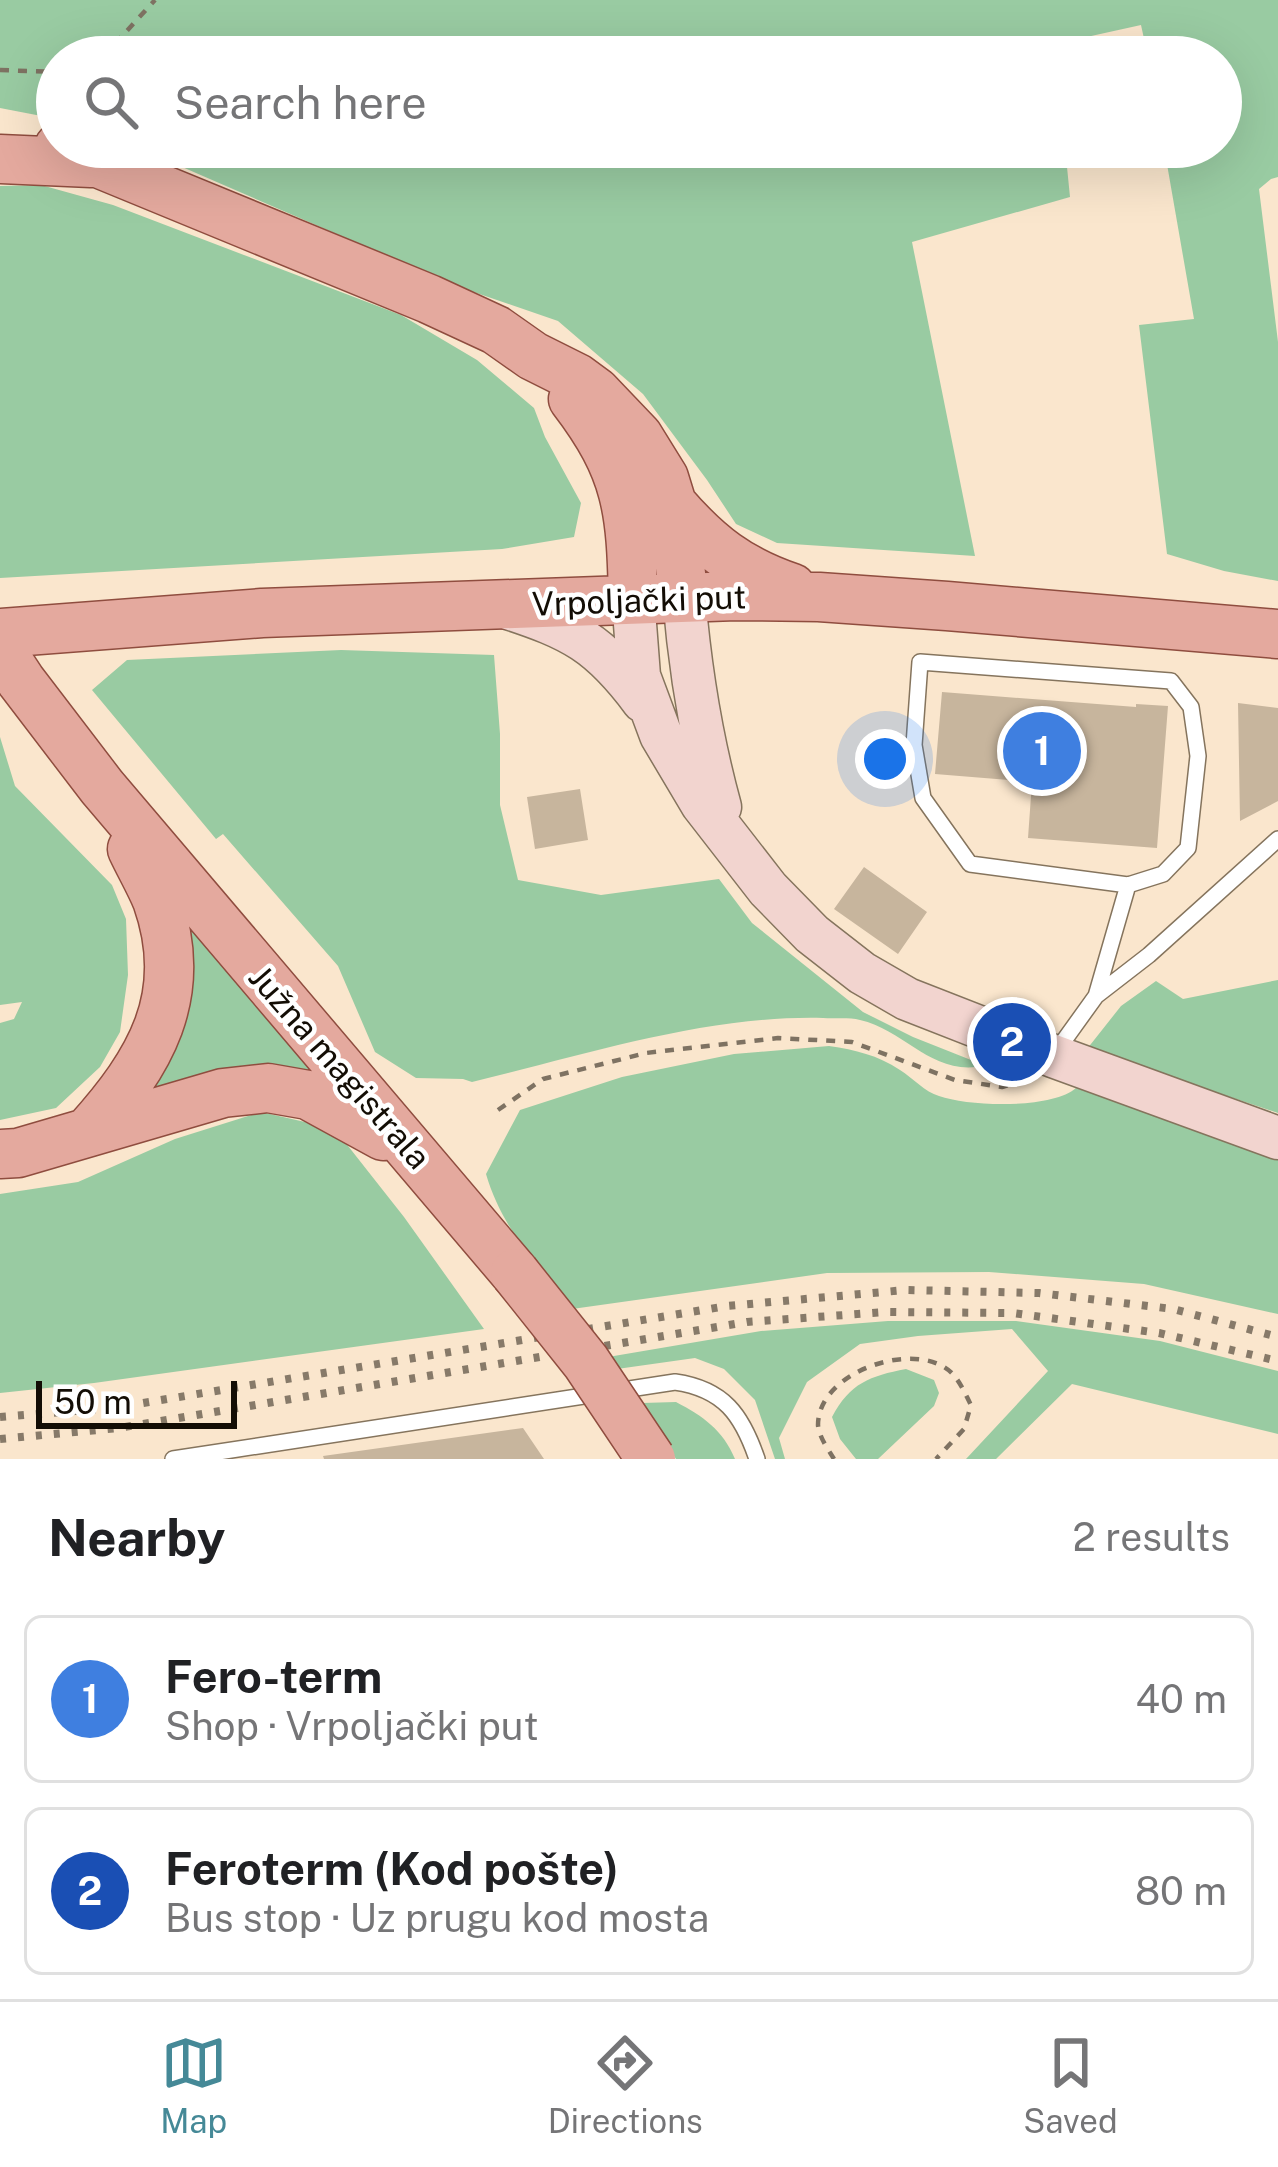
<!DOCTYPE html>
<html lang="en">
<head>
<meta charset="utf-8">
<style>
	body { margin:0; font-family:"Public Sans",sans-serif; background:#f6f6f6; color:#202124 }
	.scale { position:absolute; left:36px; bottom:30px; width:201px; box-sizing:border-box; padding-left:12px; border:6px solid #130d05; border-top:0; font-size:33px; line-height:42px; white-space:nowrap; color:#130d05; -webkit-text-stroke:9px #fff; paint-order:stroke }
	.you { position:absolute; left:885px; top:759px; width:42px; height:42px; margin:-30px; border:9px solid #fff; border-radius:50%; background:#1a73e8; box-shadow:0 0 0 18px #1a73e833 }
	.badge { display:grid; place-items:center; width:78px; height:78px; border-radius:50%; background:#458997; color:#fff; font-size:39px; font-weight:700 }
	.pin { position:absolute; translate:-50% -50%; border:6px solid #fff; box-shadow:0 3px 12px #0006 }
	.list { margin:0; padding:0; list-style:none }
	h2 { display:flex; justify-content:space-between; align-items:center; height:156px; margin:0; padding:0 48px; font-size:51px }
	h2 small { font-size:39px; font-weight:400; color:#757577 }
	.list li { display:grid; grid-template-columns:78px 1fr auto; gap:36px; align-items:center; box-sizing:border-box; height:168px; margin:0 24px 24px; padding:0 24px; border:3px solid #e0e0e0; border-radius:18px }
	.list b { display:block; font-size:45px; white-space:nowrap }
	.list p { margin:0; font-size:39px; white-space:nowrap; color:#757577 }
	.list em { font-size:39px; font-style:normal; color:#757577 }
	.icon { flex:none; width:66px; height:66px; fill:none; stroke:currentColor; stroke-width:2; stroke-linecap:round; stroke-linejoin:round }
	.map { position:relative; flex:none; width:1278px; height:1459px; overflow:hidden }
	.search { position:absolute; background:#fff; box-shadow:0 12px 48px #0002; left:36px; right:36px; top:36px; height:132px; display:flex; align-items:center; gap:30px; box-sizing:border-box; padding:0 42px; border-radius:66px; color:#757577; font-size:45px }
	.sheet { height:540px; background:#fff }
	nav { display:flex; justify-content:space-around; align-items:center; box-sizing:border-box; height:168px; border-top:3px solid #e0e0e0; background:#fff; font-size:33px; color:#757577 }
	nav a { display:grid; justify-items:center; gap:6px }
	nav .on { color:#458997 }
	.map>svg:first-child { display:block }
</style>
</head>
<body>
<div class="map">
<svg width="1278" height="1459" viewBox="0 0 1278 1459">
	<rect width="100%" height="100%" fill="#fae6cd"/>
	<path fill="#99cba2" d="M 0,0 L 1278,0 L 1278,177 L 1271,179 L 1259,189 L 1278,342 L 1278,581 L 1224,571 L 1167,554 L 1139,325 L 1194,319 L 1164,147 L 1221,147 L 1221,57 L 1148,57 L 1141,25 L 1055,44 L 1056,57 L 57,57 L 57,119 L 0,108 Z
		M 136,147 L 1065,147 L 1070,197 L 912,242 L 975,556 L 777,543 L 736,524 L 707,480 L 643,394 L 558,321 L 459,287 Z
		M 41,185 L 113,205 L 401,315 L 477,360 L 534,408 L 545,437 L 581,503 L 574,537 L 502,549 L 0,578 L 0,186 Z
		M 341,650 L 494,655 L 500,734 L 500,805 L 518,880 L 601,895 L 719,879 L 752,923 L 863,1012 L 913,1037 L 971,1060 L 976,1067 C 929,1072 904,1030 860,1020 C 849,1017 835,1019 823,1018 C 707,1015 585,1055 472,1082 L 463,1079 L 416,1078 L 375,1052 L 338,966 L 223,834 L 216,839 L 92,690 L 127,660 Z
		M 0,737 L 15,786 L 112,885 L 126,919 L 128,975 L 120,1032 L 100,1067 L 56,1108 L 0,1120 L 0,1023 L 14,1019 L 22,1002 L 0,1005 Z
		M 168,902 L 332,1088 L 134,1105 Z
		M 1278,980 L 1278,1113 L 1087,1049 L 1121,1006 L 1156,981 L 1183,999 Z
		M 829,1046 C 856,1050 877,1055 900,1070 C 913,1078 925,1092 939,1096 C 970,1107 1052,1109 1076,1088 L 1278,1158 L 1278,1314 L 1144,1284 L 989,1272 L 827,1273 L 572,1309 C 538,1268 501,1226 486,1174 L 520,1110 L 622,1077 L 734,1054 Z
		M 261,1112 L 305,1122 L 341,1137 L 404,1217 L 484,1329 L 94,1383 L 0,1393 L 0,1194 L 78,1182 L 175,1139 Z
		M 888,1321 L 1016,1321 L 1160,1341 L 1278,1371 L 1278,1434 L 1072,1384 L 996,1459 L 966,1459 L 1048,1371 L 1012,1329 L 918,1336 L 860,1344 L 807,1382 L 779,1438 L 785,1459 L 775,1459 L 755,1400 L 724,1369 L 695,1358 L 617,1369 L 608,1357 L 761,1331 Z
		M 906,1369 L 934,1380 L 939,1393 L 934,1406 L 878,1459 L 856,1459 L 840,1439 L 832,1417 C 850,1383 870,1376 906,1369 Z
		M 676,1402 C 703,1416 723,1430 735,1459 L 676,1459 L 642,1403 Z"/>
	<path fill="#c7b59d" d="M 942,692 L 1136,707 L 1136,704 L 1168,706 L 1157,848 L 1028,838 L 1032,782 L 935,774 Z
		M 1238,703 L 1278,708 L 1278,801 L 1240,821 Z
		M 580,789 L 588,840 L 535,849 L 527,797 Z
		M 864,867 L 927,912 L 898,954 L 834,909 Z
		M 523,1428 L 544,1459 L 324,1459 L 323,1456 Z"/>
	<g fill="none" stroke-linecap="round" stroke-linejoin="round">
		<g stroke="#85745d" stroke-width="18">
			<path id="lane" d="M 920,662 L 1171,681 L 1191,707 L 1198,756 L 1188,848 L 1163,874 L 1128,885 L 970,864 L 923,798 L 914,745 Z
				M 1096,996 L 1149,955 L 1278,839
				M 1055,1053 L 1096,996 L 1128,885
				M 173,1459 L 675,1382 C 724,1389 742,1415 757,1459"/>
		</g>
		<g stroke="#85745d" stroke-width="45">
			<path id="secondary" d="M 684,597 C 690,669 701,738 720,807
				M 633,598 L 639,676 L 661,735 L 702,804 L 768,889 L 812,934 L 862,973 L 907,999 L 1053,1056 L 1278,1138
				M 505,607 C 573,629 600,643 643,701"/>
		</g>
		<g stroke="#8f4d3f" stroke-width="51">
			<path id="primary" d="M 59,147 L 429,299 L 496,330 L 533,356 L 577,378 L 596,392 L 638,436 L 664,478 L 672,504 L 684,597
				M 0,159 L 91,163
				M 573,399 C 628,471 631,510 633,598
				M 672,504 C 708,546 739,570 792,588
				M 0,633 L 262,613 L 736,596 L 819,597 L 947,606 L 1278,634
				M 0,649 L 21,681 L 102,787 L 515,1273
				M 88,1132 C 150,1063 191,996 157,900 C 150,883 140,866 132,849
				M 0,1154 L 18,1153 L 223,1093 L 268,1088 L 308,1095 L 383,1136"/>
		</g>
		<path stroke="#7e7262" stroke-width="4.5" stroke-dasharray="9 9" stroke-linecap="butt" d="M 103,57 L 155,0
			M 0,70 L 57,72
			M 498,1110 L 543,1079 L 646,1053 L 778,1038 L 852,1042 L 955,1080 L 1002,1087 L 1021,1081
			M 834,1459 C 828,1449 819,1437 818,1425 C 818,1374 905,1343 944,1367 C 958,1375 964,1392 971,1405 L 964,1429 L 936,1459"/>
		<use href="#lane" stroke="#fff" stroke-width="15"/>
		<use href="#secondary" stroke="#f2d4cf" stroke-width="42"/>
		<use href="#primary" stroke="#e4a99e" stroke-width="48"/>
		<path stroke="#877a69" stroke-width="8" stroke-dasharray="6 12" stroke-linecap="butt" d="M 0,1417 L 113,1408 L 727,1306 L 906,1290 L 1039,1293 L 1173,1309 L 1278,1337
			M 0,1439 L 119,1428 L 747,1322 L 886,1312 L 1013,1313 L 1159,1333 L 1278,1361"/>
		<g stroke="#8f4d3f" stroke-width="51" stroke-linecap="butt">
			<path id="primary-bridge" d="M 515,1273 L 586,1362 L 651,1459"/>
		</g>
		<use href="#primary-bridge" stroke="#e4a99e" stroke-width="48"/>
	</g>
	<g text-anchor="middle" stroke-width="9" stroke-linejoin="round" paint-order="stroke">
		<g font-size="33" fill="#130d05" stroke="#fff">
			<text transform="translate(639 600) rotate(-2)" y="12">Vrpoljački put</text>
			<text transform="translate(340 1067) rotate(49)" y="12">Južna magistrala</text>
		</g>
	</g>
</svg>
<div class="scale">50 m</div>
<div class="you"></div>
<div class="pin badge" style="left:1042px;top:751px;background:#3f7fe0">1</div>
<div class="pin badge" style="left:1012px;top:1042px;background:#1a4fb4">2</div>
<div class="search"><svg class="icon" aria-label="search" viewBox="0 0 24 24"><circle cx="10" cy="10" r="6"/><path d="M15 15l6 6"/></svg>Search here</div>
</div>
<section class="sheet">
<h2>Nearby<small>2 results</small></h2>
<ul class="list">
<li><span class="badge" style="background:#3f7fe0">1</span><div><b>Fero-term</b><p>Shop · Vrpoljački put</p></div><em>40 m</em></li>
<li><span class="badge" style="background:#1a4fb4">2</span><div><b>Feroterm (Kod pošte)</b><p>Bus stop · Uz prugu kod mosta</p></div><em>80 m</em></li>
</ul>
</section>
<nav>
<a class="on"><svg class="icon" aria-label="map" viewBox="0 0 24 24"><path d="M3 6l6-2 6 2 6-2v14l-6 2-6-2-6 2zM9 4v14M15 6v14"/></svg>Map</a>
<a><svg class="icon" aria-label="directions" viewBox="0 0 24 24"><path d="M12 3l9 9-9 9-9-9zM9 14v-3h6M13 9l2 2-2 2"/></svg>Directions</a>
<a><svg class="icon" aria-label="saved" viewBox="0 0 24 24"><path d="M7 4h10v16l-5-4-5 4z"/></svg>Saved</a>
</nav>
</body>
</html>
